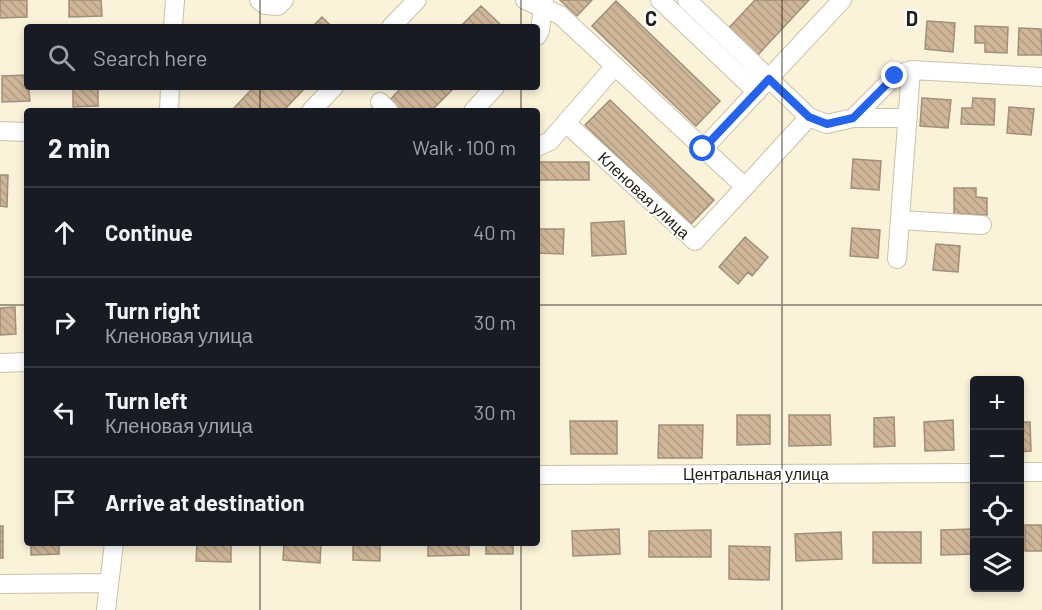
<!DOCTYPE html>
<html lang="en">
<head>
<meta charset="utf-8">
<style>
	body { margin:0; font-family:Barlow,sans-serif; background:#20242c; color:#f1f3f6 }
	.controls { position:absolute; right:18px; bottom:18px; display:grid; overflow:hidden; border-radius:6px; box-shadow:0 3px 9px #0003 }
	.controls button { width:54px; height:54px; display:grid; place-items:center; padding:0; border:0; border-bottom:2px solid #363941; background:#171b24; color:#f1f3f6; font:30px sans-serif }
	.stop { position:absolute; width:18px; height:18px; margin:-14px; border:4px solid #2563eb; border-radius:50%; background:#fff }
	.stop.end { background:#2563eb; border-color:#fff; box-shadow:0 2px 6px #0008 }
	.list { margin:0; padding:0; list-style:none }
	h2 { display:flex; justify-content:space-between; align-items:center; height:78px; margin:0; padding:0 24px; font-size:26px }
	h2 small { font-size:20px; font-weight:400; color:#9ea1a6 }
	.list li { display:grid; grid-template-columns:39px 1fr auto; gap:18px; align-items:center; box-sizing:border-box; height:90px; padding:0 24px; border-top:2px solid #363941 }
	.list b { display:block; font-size:22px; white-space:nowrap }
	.list p { margin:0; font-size:20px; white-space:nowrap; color:#9ea1a6 }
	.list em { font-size:20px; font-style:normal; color:#9ea1a6 }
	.icon { flex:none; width:33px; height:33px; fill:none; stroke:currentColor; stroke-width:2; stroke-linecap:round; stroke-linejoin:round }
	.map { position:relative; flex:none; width:1042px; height:610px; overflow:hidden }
	.search { position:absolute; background:#171b24; box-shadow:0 3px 9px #0003; left:24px; top:24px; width:516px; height:66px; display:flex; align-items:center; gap:15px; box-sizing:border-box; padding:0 21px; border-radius:6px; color:#9ea1a6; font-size:22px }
	.panel { position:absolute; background:#171b24; box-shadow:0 3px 9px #0003; left:24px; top:108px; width:516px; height:438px; border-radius:6px }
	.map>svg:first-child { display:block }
</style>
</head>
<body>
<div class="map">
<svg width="1042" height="610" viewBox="0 0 1042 610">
	<defs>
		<pattern id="building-back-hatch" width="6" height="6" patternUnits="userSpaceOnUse" patternTransform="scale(1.5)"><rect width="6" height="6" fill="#d0b699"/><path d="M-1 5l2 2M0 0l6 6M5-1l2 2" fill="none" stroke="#b29c83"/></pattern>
	</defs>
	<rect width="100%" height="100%" fill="#faf2d9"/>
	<path fill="url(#building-back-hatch)" stroke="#a08f7b" stroke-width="1.5" d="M 0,0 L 27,0 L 27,17 L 0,18 Z
		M 69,0 L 101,0 L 102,16 L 69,17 Z
		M 560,0 L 592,0 L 577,16 Z
		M 755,0 L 809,0 L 755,58 L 726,31 Z
		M 616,1 L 720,101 L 696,126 L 592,26 Z
		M 481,6 L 503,27 L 460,27 Z
		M 322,17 L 332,27 L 312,27 Z
		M 927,21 L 955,23 L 953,52 L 925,49 Z
		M 975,26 L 1008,27 L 1007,53 L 985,52 L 985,43 L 975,43 Z
		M 1019,28 L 1041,29 L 1042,55 L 1018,55 Z
		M 27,75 L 30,101 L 2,102 L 2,76 Z
		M 73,87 L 98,87 L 98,106 L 73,107 Z
		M 254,87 L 306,87 L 283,111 L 231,111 Z
		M 402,87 L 455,87 L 431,111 L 398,111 L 388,102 Z
		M 922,98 L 951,100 L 948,128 L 920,126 Z
		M 973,98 L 995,99 L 994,125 L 961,124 L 962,108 L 972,108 Z
		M 610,100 L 714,200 L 690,225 L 585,125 Z
		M 1009,107 L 1034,109 L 1031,135 L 1007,133 Z
		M 853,159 L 881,161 L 879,190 L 851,188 Z
		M 537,162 L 589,162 L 589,180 L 537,180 Z
		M 0,175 L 8,175 L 7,207 L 0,206 Z
		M 954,188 L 976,188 L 976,197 L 987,198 L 987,215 L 954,214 Z
		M 624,221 L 626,254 L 592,256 L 591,223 Z
		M 852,228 L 880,230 L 878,258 L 850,256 Z
		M 537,229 L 564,229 L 563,254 L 537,253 Z
		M 745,237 L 768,257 L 752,276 L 748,272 L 738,284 L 719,267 Z
		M 936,244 L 960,246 L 958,272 L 933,270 Z
		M 15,307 L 16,334 L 0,335 L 0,308 Z
		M 737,415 L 770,415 L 770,444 L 737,445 Z
		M 789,415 L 830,415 L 831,445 L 789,446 Z
		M 894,417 L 895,446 L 874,447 L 874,418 Z
		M 953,420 L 954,450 L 925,451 L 924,422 Z
		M 570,421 L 617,421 L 617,454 L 571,454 Z
		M 1020,422 L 1030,422 L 1031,451 L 1020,452 Z
		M 659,425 L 703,425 L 702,458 L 658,458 Z
		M 1025,525 L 1042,525 L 1042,551 L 1025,551 Z
		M 0,526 L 3,526 L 3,558 L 0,558 Z
		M 619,529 L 620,554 L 573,556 L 572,531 Z
		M 974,529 L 974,554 L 941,555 L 941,530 Z
		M 711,530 L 711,557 L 649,557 L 649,531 Z
		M 841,532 L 842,559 L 796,561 L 795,534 Z
		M 873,532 L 921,532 L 921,563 L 873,563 Z
		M 31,543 L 59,543 L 59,554 L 31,555 Z
		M 197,543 L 231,543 L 231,562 L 196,561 Z
		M 284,543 L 321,543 L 320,563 L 283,560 Z
		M 353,543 L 380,543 L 380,561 L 353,560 Z
		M 428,543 L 469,543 L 469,555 L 428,556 Z
		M 486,543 L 513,543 L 513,554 L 486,554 Z
		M 729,546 L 770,547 L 769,580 L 729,579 Z"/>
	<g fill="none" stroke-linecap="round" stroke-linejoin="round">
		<g stroke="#cac1a9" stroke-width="20">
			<path id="minor" d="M 259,0 L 265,5 L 278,6 L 284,0
				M 525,0 L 560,15 L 745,187 L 809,117
				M 660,0 L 757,92
				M 687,0 L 809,117 L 827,124 L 853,118 L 895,76 L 911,70 L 1042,77
				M 173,27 L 175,0
				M 391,27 L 417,0
				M 537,36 L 540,30 L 544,0
				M 380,102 L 389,111
				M 169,111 L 170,87
				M 311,111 L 334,87
				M 473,111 L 495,87
				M 853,118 L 908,118
				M 566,123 L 695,241 L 745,187
				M 0,131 L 27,132
				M 537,147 L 550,141 L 615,66
				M 703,149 L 842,0
				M 900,220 L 982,225
				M 897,259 L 911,70
				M 0,363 L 27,362
				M 1020,472 L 1042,472
				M 537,475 L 974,473
				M 0,584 L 109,583
				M 106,610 L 114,543"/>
		</g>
		<use href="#minor" stroke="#fff" stroke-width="18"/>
	</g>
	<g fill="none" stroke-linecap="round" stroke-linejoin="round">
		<path stroke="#2563eb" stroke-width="8" d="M 703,149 L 769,79 L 809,117 L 827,124 L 853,118 L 895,76"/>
	</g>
	<path fill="none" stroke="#221f16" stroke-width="1.5" stroke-opacity="0.55" d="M 260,0 L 260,27M 521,0 L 521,27M 782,0 L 782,610M 260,87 L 260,111M 521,87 L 521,111M 0,305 L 27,305M 537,305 L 1042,305M 260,543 L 260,610M 521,543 L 521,610"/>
	<g text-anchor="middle" stroke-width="4.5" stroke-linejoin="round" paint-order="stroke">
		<g font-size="16" fill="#221f16" stroke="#fff">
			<text transform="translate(644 195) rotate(43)" y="6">Кленовая улица</text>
			<text x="756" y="480">Центральная улица</text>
		</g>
	</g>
	<g font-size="20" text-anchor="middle" font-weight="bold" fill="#221f16" stroke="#fff" stroke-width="4.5" stroke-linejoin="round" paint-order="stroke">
		<text x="651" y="26">C</text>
		<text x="912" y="26">D</text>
	</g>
</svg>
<div class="controls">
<button>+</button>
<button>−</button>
<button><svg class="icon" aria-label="locate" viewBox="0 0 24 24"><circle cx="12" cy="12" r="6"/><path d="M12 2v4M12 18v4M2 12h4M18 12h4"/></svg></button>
<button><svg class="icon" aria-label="layers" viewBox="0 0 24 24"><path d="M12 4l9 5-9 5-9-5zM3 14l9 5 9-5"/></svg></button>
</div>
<div class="stop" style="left:703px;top:149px"></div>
<div class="stop end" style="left:895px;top:76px"></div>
<div class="search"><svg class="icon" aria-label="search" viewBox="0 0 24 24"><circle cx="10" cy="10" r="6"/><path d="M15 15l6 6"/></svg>Search here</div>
<section class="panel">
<h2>2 min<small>Walk · 100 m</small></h2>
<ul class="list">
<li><svg class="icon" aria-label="ahead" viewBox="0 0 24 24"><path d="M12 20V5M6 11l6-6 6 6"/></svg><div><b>Continue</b></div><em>40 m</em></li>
<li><svg class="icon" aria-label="right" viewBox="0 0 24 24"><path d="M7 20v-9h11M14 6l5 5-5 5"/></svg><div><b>Turn right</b><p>Кленовая улица</p></div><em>30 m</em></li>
<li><svg class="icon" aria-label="left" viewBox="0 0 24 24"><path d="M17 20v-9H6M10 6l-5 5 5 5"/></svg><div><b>Turn left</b><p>Кленовая улица</p></div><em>30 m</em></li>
<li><svg class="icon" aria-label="arrive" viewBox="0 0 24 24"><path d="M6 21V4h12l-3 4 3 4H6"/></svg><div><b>Arrive at destination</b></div></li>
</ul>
</section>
</div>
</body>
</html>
